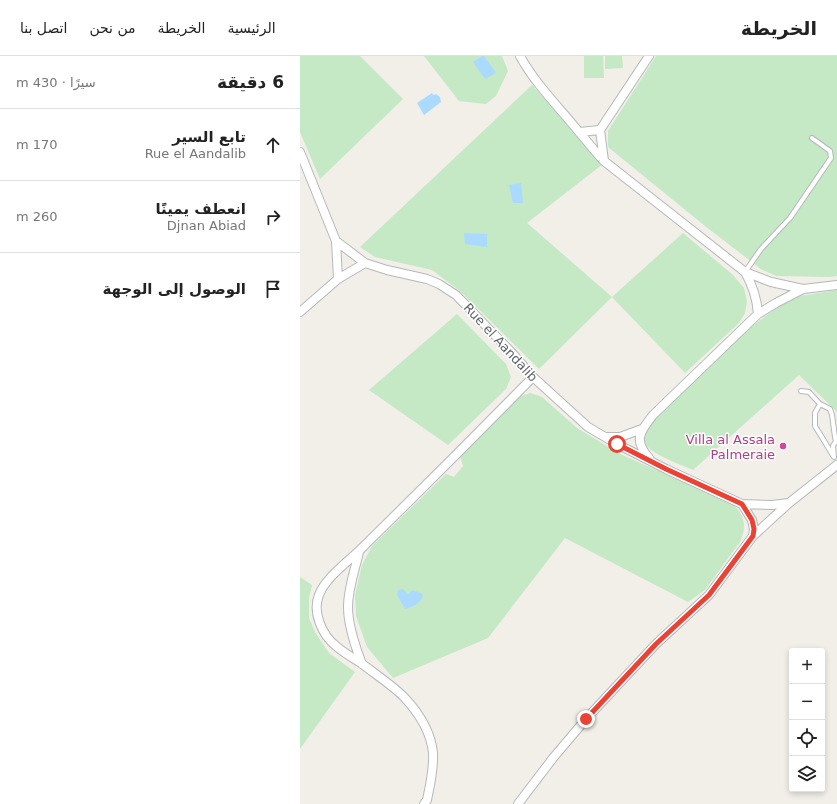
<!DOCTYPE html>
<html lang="ar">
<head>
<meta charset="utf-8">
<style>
	body { margin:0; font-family:"DejaVu Sans",Cairo,sans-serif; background:#f6f6f6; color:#222; direction:rtl }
	.controls { position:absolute; right:12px; bottom:12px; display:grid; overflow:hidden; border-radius:4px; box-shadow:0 2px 6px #0003 }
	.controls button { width:36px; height:36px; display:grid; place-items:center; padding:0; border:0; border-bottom:1px solid #e0e0e0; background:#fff; color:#222; font:20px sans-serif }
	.stop { position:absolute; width:12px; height:12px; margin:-9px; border:3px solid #ea4335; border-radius:50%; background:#fff }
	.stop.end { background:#ea4335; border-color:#fff; box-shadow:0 1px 4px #0008 }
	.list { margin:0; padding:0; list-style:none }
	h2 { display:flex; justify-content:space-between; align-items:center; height:52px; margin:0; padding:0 16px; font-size:17px }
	h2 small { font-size:13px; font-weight:400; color:#767676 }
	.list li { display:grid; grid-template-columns:26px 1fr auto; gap:12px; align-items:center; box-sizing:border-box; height:72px; padding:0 16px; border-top:1px solid #e0e0e0 }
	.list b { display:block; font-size:15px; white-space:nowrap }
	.list p { margin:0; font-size:13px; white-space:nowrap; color:#767676 }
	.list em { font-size:13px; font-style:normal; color:#767676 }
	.icon { flex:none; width:22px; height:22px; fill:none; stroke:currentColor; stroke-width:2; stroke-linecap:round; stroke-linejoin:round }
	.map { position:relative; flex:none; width:537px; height:748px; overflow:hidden; direction:ltr }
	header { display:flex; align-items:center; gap:24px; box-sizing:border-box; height:56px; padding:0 20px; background:#fff; border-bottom:1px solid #e0e0e0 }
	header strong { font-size:19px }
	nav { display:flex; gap:22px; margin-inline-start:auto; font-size:14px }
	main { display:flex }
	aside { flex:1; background:#fff }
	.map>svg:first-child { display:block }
</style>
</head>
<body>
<header>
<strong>الخريطة</strong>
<nav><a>الرئيسية</a><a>الخريطة</a><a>من نحن</a><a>اتصل بنا</a></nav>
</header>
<main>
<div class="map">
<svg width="537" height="748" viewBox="0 0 537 748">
	<rect width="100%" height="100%" fill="#f1efe8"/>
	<path fill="#c5e8c5" d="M 0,0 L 60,0 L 103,43 L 20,123 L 0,76 Z
		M 124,0 L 202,0 L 208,15 L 196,40 L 186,48 L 159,45 Z
		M 284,0 L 303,0 L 304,22 L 284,22 Z
		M 305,0 L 322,0 L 323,12 L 305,13 Z
		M 356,0 L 537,0 L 537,220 L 530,221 L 476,220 L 461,213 L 405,170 L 308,91 L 308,75 Z
		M 232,29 L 303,108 L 227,167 L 312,241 L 383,177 L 433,219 L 444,232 L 447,245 L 445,257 L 439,267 L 385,317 L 312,241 L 239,313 L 160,235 L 132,214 L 75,201 L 60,191 Z
		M 537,234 L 537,356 L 499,319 L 393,414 C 382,409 344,396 343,383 C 343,378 346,372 348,368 L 451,271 L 477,252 L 500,240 Z
		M 157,258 L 206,308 L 211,321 L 206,333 L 148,389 L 69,334 Z
		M 230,337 L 242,341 L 277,372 L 320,398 L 433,448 C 445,460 447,471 440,486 L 405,534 L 388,546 L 265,482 L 188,582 L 93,622 L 67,591 L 56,560 L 55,539 L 62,509 L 72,490 L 146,418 L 154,421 L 163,410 L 160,400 L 218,341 Z
		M 0,521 L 12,529 L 9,542 L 9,562 L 15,576 L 29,597 L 55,616 L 0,693 Z"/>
	<path fill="#aadaff" d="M 182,0 L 184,0 L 196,17 L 185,23 L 173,6 Z
		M 132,37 L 133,39 L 136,38 L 140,41 L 141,46 L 124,59 L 117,47 Z
		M 221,127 L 223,147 L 213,147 L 209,129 Z
		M 164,177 L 187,178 L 187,191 L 165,188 Z
		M 103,533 L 107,538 L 109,538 L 112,534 L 121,537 L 123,539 C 123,546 112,551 105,553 L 97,539 L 98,534 Z"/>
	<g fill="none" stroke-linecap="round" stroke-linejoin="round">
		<g stroke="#b5b8bc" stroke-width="6">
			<path id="service" d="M 445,216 L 461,193 L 490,162 L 531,102 L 530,95 L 512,82
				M 501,335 L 509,336 L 520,348 L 530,353 L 532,359 L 535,381 L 536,385 L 533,390 L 534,401 L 515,370 L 515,357 L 520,348"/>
		</g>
		<g stroke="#b5b8bc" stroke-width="10">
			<path id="minor" d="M 220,0 C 236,29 259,51 279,76 C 288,86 295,96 304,105 L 445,216 L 471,226 L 503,233
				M 280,76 L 300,74
				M 0,96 L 36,185 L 65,207 L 87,214 L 127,223 L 139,228 L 156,239 L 214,299 L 233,321 L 288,371 L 317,388 L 366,413 L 442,448 L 452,464 L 454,473 L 453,480
				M 304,105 L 300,74 L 349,0
				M 36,185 L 38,223
				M 445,216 C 453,230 457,242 458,258
				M 0,256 L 38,223 L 65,207
				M 306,381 L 320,381 L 342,373
				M 349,402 C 333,384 340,376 353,359 L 458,258 L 476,247 L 503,233 L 537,229
				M 442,448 L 472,449 L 489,447
				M 59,496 C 55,514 48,532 48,551 C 48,570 55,590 62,608
				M 124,748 L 127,744 C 130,729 134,713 133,697 C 131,676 118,656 104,641 C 92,629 75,618 61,607 C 53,602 44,597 36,590 C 22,579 12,556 19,539 C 26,520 52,503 66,488 C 122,433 178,377 233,321
				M 218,748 L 253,702 L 286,663 L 356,588 L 409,539 L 453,480 L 489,447 L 537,409"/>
		</g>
		<use href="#service" stroke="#fff" stroke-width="4"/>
		<use href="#minor" stroke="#fff" stroke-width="8"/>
	</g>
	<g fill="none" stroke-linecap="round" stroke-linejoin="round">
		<path stroke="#ea4335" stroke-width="5" d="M 286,663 L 356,588 L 409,539 L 453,480 L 454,473 L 452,464 L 442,448 L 366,413 L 317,388"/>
	</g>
	<circle fill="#d1479c" stroke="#fff" stroke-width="1.5" cx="483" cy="390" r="4"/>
	<g text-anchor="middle" stroke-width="3" stroke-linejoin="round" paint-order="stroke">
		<g font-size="13" fill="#5f6368" stroke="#fff">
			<text transform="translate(201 286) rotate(47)" y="5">Rue el Aandalib</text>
		</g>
		<g font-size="13" fill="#b23c85" stroke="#fff" text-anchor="end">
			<text x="475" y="388">Villa al Assala<tspan x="475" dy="15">Palmeraie</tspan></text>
		</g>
	</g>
</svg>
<div class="controls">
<button>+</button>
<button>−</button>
<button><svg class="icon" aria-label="locate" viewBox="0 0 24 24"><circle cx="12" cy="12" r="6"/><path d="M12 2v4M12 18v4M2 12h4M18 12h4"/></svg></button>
<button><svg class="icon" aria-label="layers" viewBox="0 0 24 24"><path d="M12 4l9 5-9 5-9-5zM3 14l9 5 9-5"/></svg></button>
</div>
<div class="stop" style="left:317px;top:388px"></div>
<div class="stop end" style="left:286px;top:663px"></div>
</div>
<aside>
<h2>6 دقيقة<small>سيرًا · 430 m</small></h2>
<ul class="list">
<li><svg class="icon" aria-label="ahead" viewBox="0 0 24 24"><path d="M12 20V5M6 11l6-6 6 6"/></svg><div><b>تابع السير</b><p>Rue el Aandalib</p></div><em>170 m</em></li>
<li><svg class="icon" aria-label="right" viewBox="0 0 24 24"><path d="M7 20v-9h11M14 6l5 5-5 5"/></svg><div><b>انعطف يمينًا</b><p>Djnan Abiad</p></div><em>260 m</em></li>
<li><svg class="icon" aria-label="arrive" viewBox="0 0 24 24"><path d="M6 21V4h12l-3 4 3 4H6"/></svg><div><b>الوصول إلى الوجهة</b></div></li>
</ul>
</aside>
</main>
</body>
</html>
